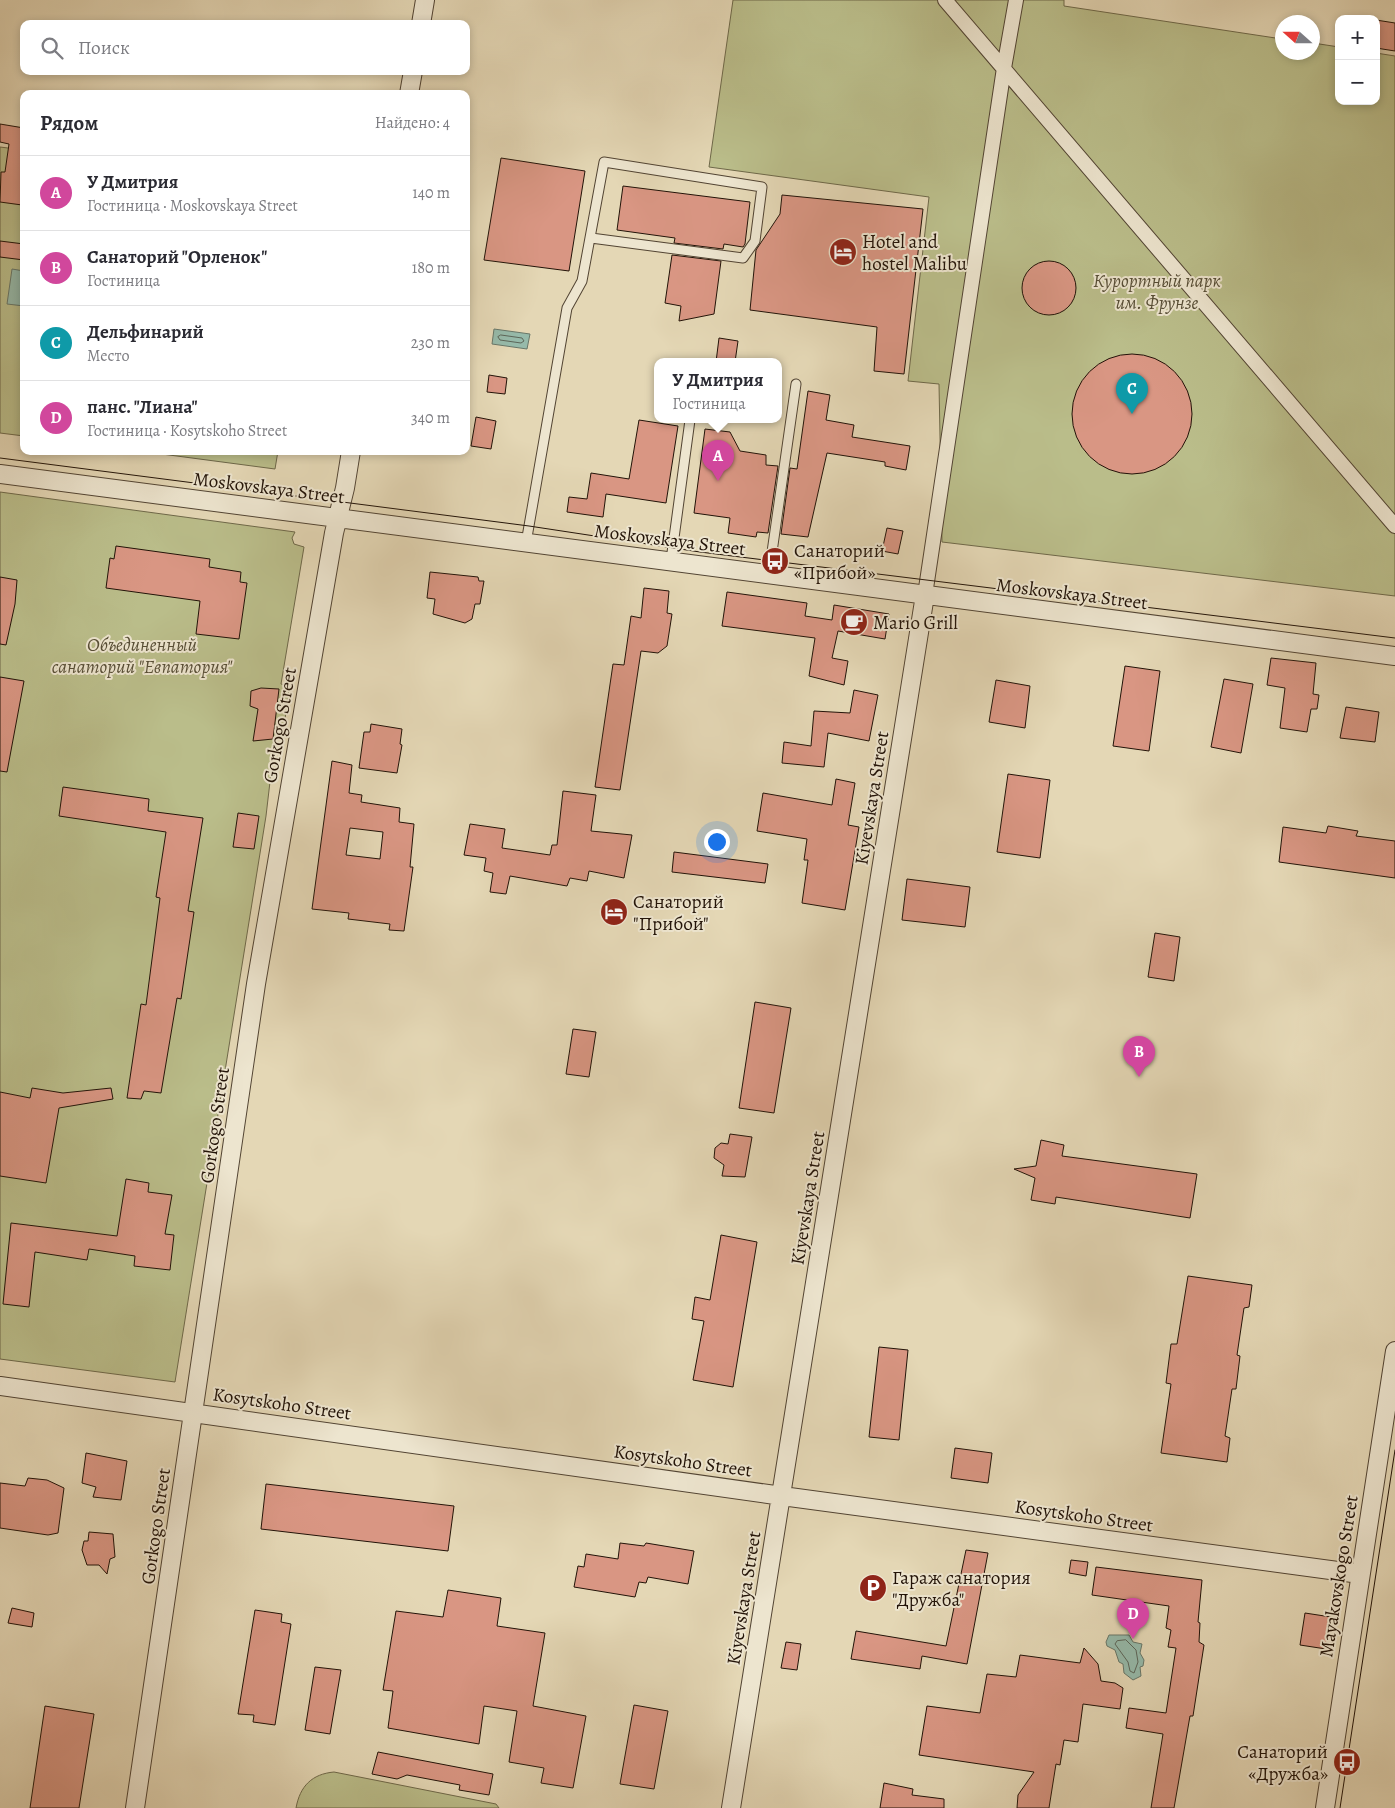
<!DOCTYPE html>
<html lang="ru">
<head>
<meta charset="utf-8">
<style>
	body { margin:0; font-family:Alegreya,serif; background:#f2f2f3; color:#2b2b33 }
	.controls { position:absolute; right:15px; top:15px; display:grid; overflow:hidden; border-radius:10px; box-shadow:0 2px 8px #0003 }
	.controls button { width:45px; height:45px; display:grid; place-items:center; padding:0; border:0; border-bottom:1px solid #e1e1e2; background:#fff; color:#2b2b33; font:25px sans-serif }
	.compass { position:absolute; left:1275px; top:15px; width:45px; height:45px; border-radius:50%; background:#fff; box-shadow:0 2px 8px #0003; rotate:291deg }
	.you { position:absolute; left:716px; top:841px; width:18px; height:18px; margin:-12px; border:4px solid #fff; border-radius:50%; background:#1a73e8; box-shadow:0 0 0 8px #1a73e833 }
	.badge { display:grid; place-items:center; width:32px; height:32px; border-radius:50%; background:#0f766e; color:#fff; font-size:16px; font-weight:700 }
	.pin { position:absolute; translate:-50% -41px; filter:drop-shadow(0 1px 2px #0008) }
	.pin::after { content:''; position:absolute; top:26px; width:18px; height:15px; background:inherit; clip-path:polygon(0 0,100% 0,50% 100%) }
	.popup { position:absolute; left:654px; top:358px; width:128px; height:65px; box-sizing:border-box; display:grid; place-content:center; border-radius:10px; background:#fff; filter:drop-shadow(0 1px 4px #0005); font-size:16px; white-space:nowrap; color:#7c7c81 }
	.popup b { font-size:19px; color:#2b2b33 }
	.popup::after { content:''; position:absolute; left:50%; top:100%; margin-left:-10px; border:10px solid transparent; border-top-color:#fff }
	.list { margin:0; padding:0; list-style:none }
	h2 { display:flex; justify-content:space-between; align-items:center; height:65px; margin:0; padding:0 20px; font-size:21px }
	h2 small { font-size:16px; font-weight:400; color:#7c7c81 }
	.list li { display:grid; grid-template-columns:32px 1fr auto; gap:15px; align-items:center; box-sizing:border-box; height:75px; padding:0 20px; border-top:1px solid #e1e1e2 }
	.list b { display:block; font-size:19px; white-space:nowrap }
	.list p { margin:0; font-size:16px; white-space:nowrap; color:#7c7c81 }
	.list em { font-size:16px; font-style:normal; color:#7c7c81 }
	.icon { flex:none; width:28px; height:28px; fill:none; stroke:currentColor; stroke-width:2; stroke-linecap:round; stroke-linejoin:round }
	.map { position:relative; flex:none; width:1395px; height:1808px; overflow:hidden }
	.search { position:absolute; background:#fff; box-shadow:0 2px 8px #0003; left:20px; top:20px; width:450px; height:55px; display:flex; align-items:center; gap:12px; box-sizing:border-box; padding:0 18px; border-radius:10px; color:#7c7c81; font-size:19px }
	.panel { position:absolute; background:#fff; box-shadow:0 2px 8px #0003; left:20px; top:90px; width:450px; height:365px; border-radius:10px }
	.map>svg:first-child { display:block }
</style>
</head>
<body>
<div class="map">
<svg width="1395" height="1808" viewBox="0 0 1395 1808">
	<rect width="100%" height="100%" fill="#e4d7b5"/>
	<filter id="stains"><feTurbulence type="fractalNoise" baseFrequency=".004" numOctaves="4"/><feColorMatrix values="0 0 0 0 .2 0 0 0 0 .09 0 0 0 0 .02 0 0 0 .5 -.17"/></filter>
	<radialGradient id="worn" r=".72"><stop offset=".6" stop-color="#630" stop-opacity="0"/><stop offset="1" stop-color="#630" stop-opacity=".3"/></radialGradient>
	<path fill="#babd8a" stroke="#6e6849" d="M 733,0 L 1064,0 L 1064,6 L 1282,39 L 1282,52 L 1312,52 L 1313,43 L 1339,47 L 1339,101 L 1376,101 L 1376,53 L 1395,56 L 1395,596 L 942,542 L 939,384 L 908,381 L 929,197 L 709,167 Z
		M 0,147 L 24,150 L 24,436 L 0,433 Z
		M 139,451 L 278,451 L 275,469 Z
		M 0,492 L 295,532 L 292,538 L 294,544 L 304,547 L 281,684 L 289,686 L 283,736 L 275,739 L 266,816 L 175,1382 L 0,1359 Z
		M 334,1772 L 496,1804 L 499,1808 L 296,1808 C 300,1786 312,1774 334,1772 Z"/>
	<path fill="#96baaa" stroke="#687769" d="M 12,269 L 24,271 L 24,306 L 7,304 Z
		M 494,329 L 530,334 L 527,349 L 492,344 Z
		M 1109,1635 L 1129,1635 L 1133,1642 L 1142,1644 L 1140,1653 L 1144,1660 L 1143,1666 L 1140,1667 L 1141,1676 L 1133,1680 L 1124,1673 L 1123,1664 L 1119,1662 L 1115,1650 L 1107,1646 L 1106,1642 Z"/>
	<g fill="none" stroke-linecap="round" stroke-linejoin="round">
		<path stroke="#5c6659" stroke-width="1" d="M 501,335 L 522,338 L 524,341 L 521,343 L 500,340 L 498,337 Z
			M 1126,1640 L 1136,1650 L 1138,1662 L 1134,1673 L 1130,1671 L 1128,1662 L 1115,1644 L 1117,1641 Z"/>
	</g>
	<path fill="#d99683" stroke="#221308" fill-rule="evenodd" d="M 1376,20 L 1395,23 L 1395,51 L 1376,48 Z
		M 0,124 L 24,128 L 22,205 L 0,202 L 1,172 L 5,172 L 9,144 L 0,142 Z
		M 501,158 L 585,171 L 569,271 L 484,260 Z
		M 623,186 L 750,202 L 745,244 L 743,247 L 724,244 L 723,249 L 674,243 L 675,238 L 617,230 Z
		M 782,195 L 923,209 L 904,374 L 874,371 L 877,327 L 750,310 L 756,250 L 780,214 Z
		M 0,241 L 24,244 L 24,260 L 0,257 Z
		M 672,255 L 721,261 L 714,314 L 679,321 L 681,306 L 665,303 Z
		M1022 288a27 27 0 1 1 54 0a27 27 0 1 1-54 0Z
		M 719,338 L 738,341 L 735,362 L 716,362 Z
		M1072 414a60 60 0 1 1 120 0a60 60 0 1 1-120 0Z
		M 489,375 L 507,378 L 505,394 L 487,392 Z
		M 808,391 L 830,395 L 826,420 L 854,425 L 852,437 L 910,446 L 906,470 L 885,466 L 885,462 L 827,453 L 808,537 L 781,534 L 790,468 L 797,469 Z
		M 476,417 L 496,421 L 491,449 L 471,446 Z
		M 639,420 L 678,426 L 666,503 L 606,494 L 603,517 L 567,512 L 569,497 L 587,499 L 591,473 L 629,479 Z
		M 705,429 L 730,432 L 740,451 L 766,455 L 766,465 L 778,466 L 768,533 L 757,532 L 756,537 L 728,533 L 730,518 L 694,513 Z
		M 887,528 L 903,531 L 898,554 L 882,551 Z
		M 116,546 L 210,559 L 209,567 L 241,572 L 240,582 L 247,583 L 239,639 L 196,634 L 200,601 L 106,588 L 110,558 L 114,559 Z
		M 430,572 L 478,577 L 479,581 L 484,581 L 480,604 L 475,604 L 472,619 L 465,623 L 433,614 L 435,599 L 427,598 Z
		M 0,577 L 17,580 L 15,604 L 6,645 L 0,644 Z
		M 644,588 L 669,591 L 667,613 L 672,614 L 667,646 L 658,653 L 641,651 L 620,790 L 595,787 L 613,664 L 624,665 L 631,616 L 641,618 Z
		M 727,592 L 807,603 L 805,616 L 832,620 L 834,605 L 889,614 L 885,639 L 838,631 L 832,658 L 848,661 L 844,685 L 809,676 L 815,638 L 722,626 Z
		M 1271,658 L 1316,663 L 1313,694 L 1319,695 L 1317,709 L 1311,709 L 1307,732 L 1280,728 L 1285,688 L 1267,685 Z
		M 1125,666 L 1160,671 L 1149,751 L 1113,746 Z
		M 0,677 L 24,681 L 7,772 L 0,771 Z
		M 1224,679 L 1253,684 L 1241,753 L 1211,747 Z
		M 996,680 L 1030,686 L 1025,728 L 989,722 Z
		M 261,688 L 279,689 L 273,739 L 253,741 L 258,709 L 250,706 L 251,691 Z
		M 854,690 L 878,695 L 869,741 L 828,733 L 824,767 L 782,763 L 784,742 L 811,746 L 814,711 L 850,713 Z
		M 1346,707 L 1379,712 L 1375,742 L 1340,738 Z
		M 371,724 L 402,729 L 400,744 L 402,745 L 397,773 L 359,768 L 364,732 L 370,732 Z
		M 332,761 L 352,765 L 349,793 L 362,795 L 361,802 L 400,808 L 399,822 L 414,824 L 410,867 L 413,867 L 404,931 L 389,930 L 390,924 L 348,919 L 349,913 L 312,909 ZM 350,828 L 383,832 L 380,859 L 346,855 Z
		M 1008,774 L 1050,780 L 1040,858 L 997,852 Z
		M 836,779 L 855,783 L 848,825 L 859,827 L 845,910 L 802,903 L 808,860 L 804,860 L 807,839 L 757,831 L 763,793 L 832,805 Z
		M 63,787 L 149,799 L 148,811 L 203,818 L 188,911 L 194,912 L 181,999 L 177,998 L 161,1093 L 144,1091 L 141,1099 L 127,1098 L 141,1004 L 146,1005 L 160,898 L 156,897 L 166,832 L 59,816 Z
		M 563,791 L 596,795 L 591,831 L 632,835 L 624,878 L 589,871 L 587,881 L 570,878 L 567,886 L 510,876 L 506,894 L 490,892 L 493,873 L 484,871 L 486,858 L 464,855 L 470,824 L 505,829 L 502,848 L 550,855 L 552,845 L 557,845 Z
		M 238,813 L 259,816 L 254,849 L 233,847 Z
		M 1328,826 L 1358,831 L 1356,836 L 1395,841 L 1395,878 L 1279,862 L 1283,827 L 1326,833 Z
		M 674,852 L 768,864 L 765,883 L 672,872 Z
		M 907,879 L 970,887 L 965,927 L 902,920 Z
		M 1155,933 L 1180,937 L 1174,981 L 1148,977 Z
		M 755,1002 L 791,1008 L 774,1113 L 739,1108 Z
		M 573,1029 L 596,1032 L 589,1077 L 566,1074 Z
		M 32,1088 L 63,1093 L 111,1088 L 113,1099 L 59,1108 L 46,1183 L 0,1176 L 0,1092 L 30,1098 Z
		M 730,1134 L 752,1137 L 745,1177 L 722,1176 L 724,1165 L 714,1158 L 715,1148 L 721,1143 L 728,1144 Z
		M 1041,1140 L 1064,1145 L 1062,1156 L 1197,1174 L 1190,1218 L 1056,1197 L 1055,1204 L 1031,1200 L 1035,1178 L 1014,1169 L 1036,1166 Z
		M 126,1179 L 149,1183 L 148,1192 L 172,1195 L 165,1234 L 174,1235 L 170,1270 L 134,1266 L 135,1256 L 89,1249 L 87,1260 L 35,1252 L 29,1307 L 3,1304 L 11,1223 L 117,1236 Z
		M 721,1235 L 757,1242 L 733,1387 L 693,1380 L 704,1321 L 692,1319 L 695,1297 L 710,1300 Z
		M 1188,1276 L 1252,1285 L 1249,1307 L 1244,1308 L 1237,1355 L 1240,1356 L 1236,1389 L 1232,1389 L 1225,1436 L 1230,1438 L 1227,1462 L 1161,1453 L 1171,1384 L 1166,1383 L 1171,1344 L 1177,1344 Z
		M 879,1347 L 908,1350 L 899,1440 L 869,1437 Z
		M 955,1448 L 992,1453 L 988,1483 L 951,1478 Z
		M 86,1453 L 127,1461 L 121,1500 L 93,1497 L 96,1487 L 82,1483 Z
		M 28,1478 L 47,1480 L 64,1488 L 58,1533 L 48,1535 L 0,1528 L 0,1483 L 25,1486 Z
		M 266,1484 L 454,1506 L 448,1551 L 261,1529 Z
		M 89,1532 L 113,1534 L 115,1557 L 110,1559 L 107,1574 L 99,1565 L 87,1565 L 82,1550 L 84,1541 L 88,1541 Z
		M 620,1543 L 644,1546 L 646,1543 L 694,1551 L 688,1584 L 648,1577 L 646,1583 L 639,1582 L 635,1597 L 574,1587 L 578,1566 L 584,1567 L 586,1554 L 618,1559 Z
		M 966,1550 L 988,1553 L 967,1664 L 922,1656 L 920,1669 L 851,1659 L 856,1631 L 946,1646 Z
		M 1071,1560 L 1088,1562 L 1086,1576 L 1069,1573 Z
		M 1096,1567 L 1202,1580 L 1198,1622 L 1200,1623 L 1199,1642 L 1204,1645 L 1193,1716 L 1190,1716 L 1174,1808 L 1151,1808 L 1163,1734 L 1126,1728 L 1129,1708 L 1166,1713 L 1176,1648 L 1168,1647 L 1171,1630 L 1166,1628 L 1169,1606 L 1092,1595 Z
		M 448,1590 L 501,1598 L 497,1626 L 545,1633 L 533,1706 L 586,1716 L 573,1788 L 541,1783 L 544,1768 L 509,1762 L 517,1711 L 484,1706 L 479,1744 L 388,1728 L 393,1691 L 383,1690 L 396,1611 L 443,1617 Z
		M 12,1608 L 34,1613 L 32,1627 L 8,1623 Z
		M 255,1610 L 282,1614 L 281,1622 L 291,1624 L 275,1725 L 253,1722 L 254,1715 L 238,1714 Z
		M 1305,1613 L 1331,1617 L 1326,1649 L 1300,1645 Z
		M 786,1642 L 801,1644 L 797,1670 L 781,1668 Z
		M 1084,1648 L 1098,1664 L 1101,1681 L 1115,1683 L 1123,1688 L 1120,1709 L 1083,1704 L 1078,1742 L 1064,1740 L 1060,1765 L 1056,1764 L 1049,1808 L 1017,1808 L 1018,1795 L 1034,1772 L 919,1755 L 927,1706 L 980,1713 L 987,1674 L 1016,1677 L 1020,1655 L 1080,1663 Z
		M 315,1667 L 341,1670 L 330,1734 L 305,1730 Z
		M 634,1705 L 668,1711 L 654,1789 L 620,1784 Z
		M 45,1706 L 94,1714 L 79,1808 L 30,1808 Z
		M 378,1752 L 493,1774 L 489,1795 L 459,1790 L 460,1785 L 407,1775 L 397,1779 L 372,1774 Z
		M 884,1783 L 913,1789 L 912,1795 L 944,1799 L 944,1808 L 880,1808 Z"/>
	<g fill="none" stroke-linecap="round" stroke-linejoin="round">
		<g stroke="#524433" stroke-width="11">
			<path id="service" d="M 526,543 L 567,308 L 582,281 L 604,162 L 762,187 L 755,241 L 743,258 L 591,238
				M 671,560 L 690,420
				M 769,573 L 796,384"/>
		</g>
		<g stroke="#524433" stroke-width="16">
			<path id="pedestrian" d="M 945,0 L 1395,526
				M 925,595 L 1004,68 L 1016,0"/>
		</g>
		<g stroke="#524433" stroke-width="20">
			<path id="minor" d="M 421,24 L 425,0
				M 409,94 L 413,71
				M 0,474 L 1395,656
				M 0,1386 L 782,1496 L 1360,1574
				M 135,1808 L 256,984 L 334,533 L 345,488 L 351,451
				M 731,1808 L 925,595
				M 1325,1808 L 1395,1351"/>
		</g>
		<use href="#service" stroke="#ede5cf" stroke-width="9"/>
		<use href="#pedestrian" stroke="#ede5cf" stroke-width="14"/>
		<use href="#minor" stroke="#ede5cf" stroke-width="18"/>
		<path stroke="#221308" stroke-width="1" d="M 0,458 L 529,526 L 700,552 L 1395,638
			M 1340,1808 L 1395,1450"/>
	</g>
	<defs>
		<g id="hotel-disc" transform="scale(1.4375)"><circle r="9.5" fill="#8f2418" stroke="#ede5cf"/><path d="M-6-4.5h1.5V1H6V5H4.5V3h-9V5H-6ZM-4 0a1.8 1.8 0 1 1 3.6 0ZM.5 0V-2.5h3Q6-2.5 6 0Z" fill="#fff"/></g>
		<g id="bus-disc" transform="scale(1.4375)"><circle r="9.5" fill="#8f2418" stroke="#ede5cf"/><path d="M-5-6H5V4H4V6H2V4H-2V6H-4V4H-5ZM-3.5-4V0h7V-4ZM-3.5 1.2v1.5H-2V1.2ZM2 1.2v1.5H3.5V1.2Z" fill="#fff"/></g>
		<g id="cafe-disc" transform="scale(1.4375)"><circle r="9.5" fill="#8f2418" stroke="#ede5cf"/><path d="M-5.5-4.5H6V0H3Q3 3.5 0 3.5H-2.5Q-5.5 3.5-5.5 0ZM3-3.2v2h1.7v-2ZM-6 4.5H4V6H-6Z" fill="#fff"/></g>
		<g id="parking-disc" transform="scale(1.4375)"><circle r="9.5" fill="#8f2418" stroke="#ede5cf"/><path d="M-3.5-5.5H1a3.5 3.5 0 0 1 0 7H-1V5.5H-3.5ZM-1-3.4V-.6H.8a1.4 1.4 0 0 0 0-2.8Z" fill="#fff"/></g>
	</defs>
	<g fill-rule="evenodd">
		<use href="#hotel-disc" x="843" y="252"/>
		<use href="#bus-disc" x="775" y="561"/>
		<use href="#cafe-disc" x="854" y="622"/>
		<use href="#hotel-disc" x="614" y="912"/>
		<use href="#parking-disc" x="873" y="1588"/>
		<use href="#bus-disc" x="1347" y="1762"/>
	</g>
	<g text-anchor="middle" stroke-width="4" stroke-linejoin="round" paint-order="stroke">
		<g font-size="19" fill="#221308" stroke="#ede5cf" text-anchor="start">
			<text x="862" y="248">Hotel and<tspan x="862" dy="22">hostel Malibu</tspan></text>
			<text x="794" y="557">Санаторий<tspan x="794" dy="22">«Прибой»</tspan></text>
			<text x="873" y="629">Mario Grill</text>
			<text x="633" y="908">Санаторий<tspan x="633" dy="22">"Прибой"</tspan></text>
			<text x="892" y="1584">Гараж санатория<tspan x="892" dy="22">"Дружба"</tspan></text>
			<text x="1328" y="1758" text-anchor="end">Санаторий<tspan x="1328" dy="22">«Дружба»</tspan></text>
		</g>
		<g font-size="19" font-style="italic" fill="#574e36" stroke="#ede5cf">
			<text x="1157" y="287">Курортный парк<tspan x="1157" dy="22">им. Фрунзе</tspan></text>
			<text x="142" y="651">Объединенный<tspan x="142" dy="22">санаторий "Евпатория"</tspan></text>
		</g>
		<g font-size="19" fill="#221308" stroke="#ede5cf">
			<text transform="translate(269 487) rotate(7)" y="7">Moskovskaya Street</text>
			<text transform="translate(670 539) rotate(7)" y="7">Moskovskaya Street</text>
			<text transform="translate(1072 593) rotate(7)" y="7">Moskovskaya Street</text>
			<text transform="translate(279 725) rotate(-80)" y="7">Gorkogo Street</text>
			<text transform="translate(871 798) rotate(-81)" y="7">Kiyevskaya Street</text>
			<text transform="translate(214 1125) rotate(-82)" y="7">Gorkogo Street</text>
			<text transform="translate(807 1198) rotate(-81)" y="7">Kiyevskaya Street</text>
			<text transform="translate(282 1403) rotate(8)" y="7">Kosytskoho Street</text>
			<text transform="translate(683 1460) rotate(8)" y="7">Kosytskoho Street</text>
			<text transform="translate(1084 1515) rotate(8)" y="7">Kosytskoho Street</text>
			<text transform="translate(155 1526) rotate(-82)" y="7">Gorkogo Street</text>
			<text transform="translate(1338 1576) rotate(-81)" y="7">Mayakovskogo Street</text>
			<text transform="translate(743 1598) rotate(-81)" y="7">Kiyevskaya Street</text>
		</g>
	</g>
	<rect width="100%" height="100%" filter="url(#stains)"/>
	<rect width="100%" height="100%" fill="url(#worn)"/>
</svg>
<div class="controls">
<button>+</button>
<button>−</button>
</div>
<svg class="compass" viewBox="-18 -18 36 36"><path d="M0-13l5 13h-10z" fill="#e53935"/><path d="M0 13l5-13h-10z" fill="#7c7c81"/></svg>
<div class="you"></div>
<div class="pin badge" style="left:718px;top:481px;background:#d1479c">A</div>
<div class="popup"><b>У Дмитрия</b>Гостиница</div>
<div class="pin badge" style="left:1139px;top:1077px;background:#d1479c">B</div>
<div class="pin badge" style="left:1132px;top:414px;background:#0f9aa8">C</div>
<div class="pin badge" style="left:1133px;top:1639px;background:#d1479c">D</div>
<div class="search"><svg class="icon" aria-label="search" viewBox="0 0 24 24"><circle cx="10" cy="10" r="6"/><path d="M15 15l6 6"/></svg>Поиск</div>
<section class="panel">
<h2>Рядом<small>Найдено: 4</small></h2>
<ul class="list">
<li><span class="badge" style="background:#d1479c">A</span><div><b>У Дмитрия</b><p>Гостиница · Moskovskaya Street</p></div><em>140 m</em></li>
<li><span class="badge" style="background:#d1479c">B</span><div><b>Санаторий &quot;Орленок&quot;</b><p>Гостиница</p></div><em>180 m</em></li>
<li><span class="badge" style="background:#0f9aa8">C</span><div><b>Дельфинарий</b><p>Место</p></div><em>230 m</em></li>
<li><span class="badge" style="background:#d1479c">D</span><div><b>панс. &quot;Лиана&quot;</b><p>Гостиница · Kosytskoho Street</p></div><em>340 m</em></li>
</ul>
</section>
</div>
</body>
</html>
